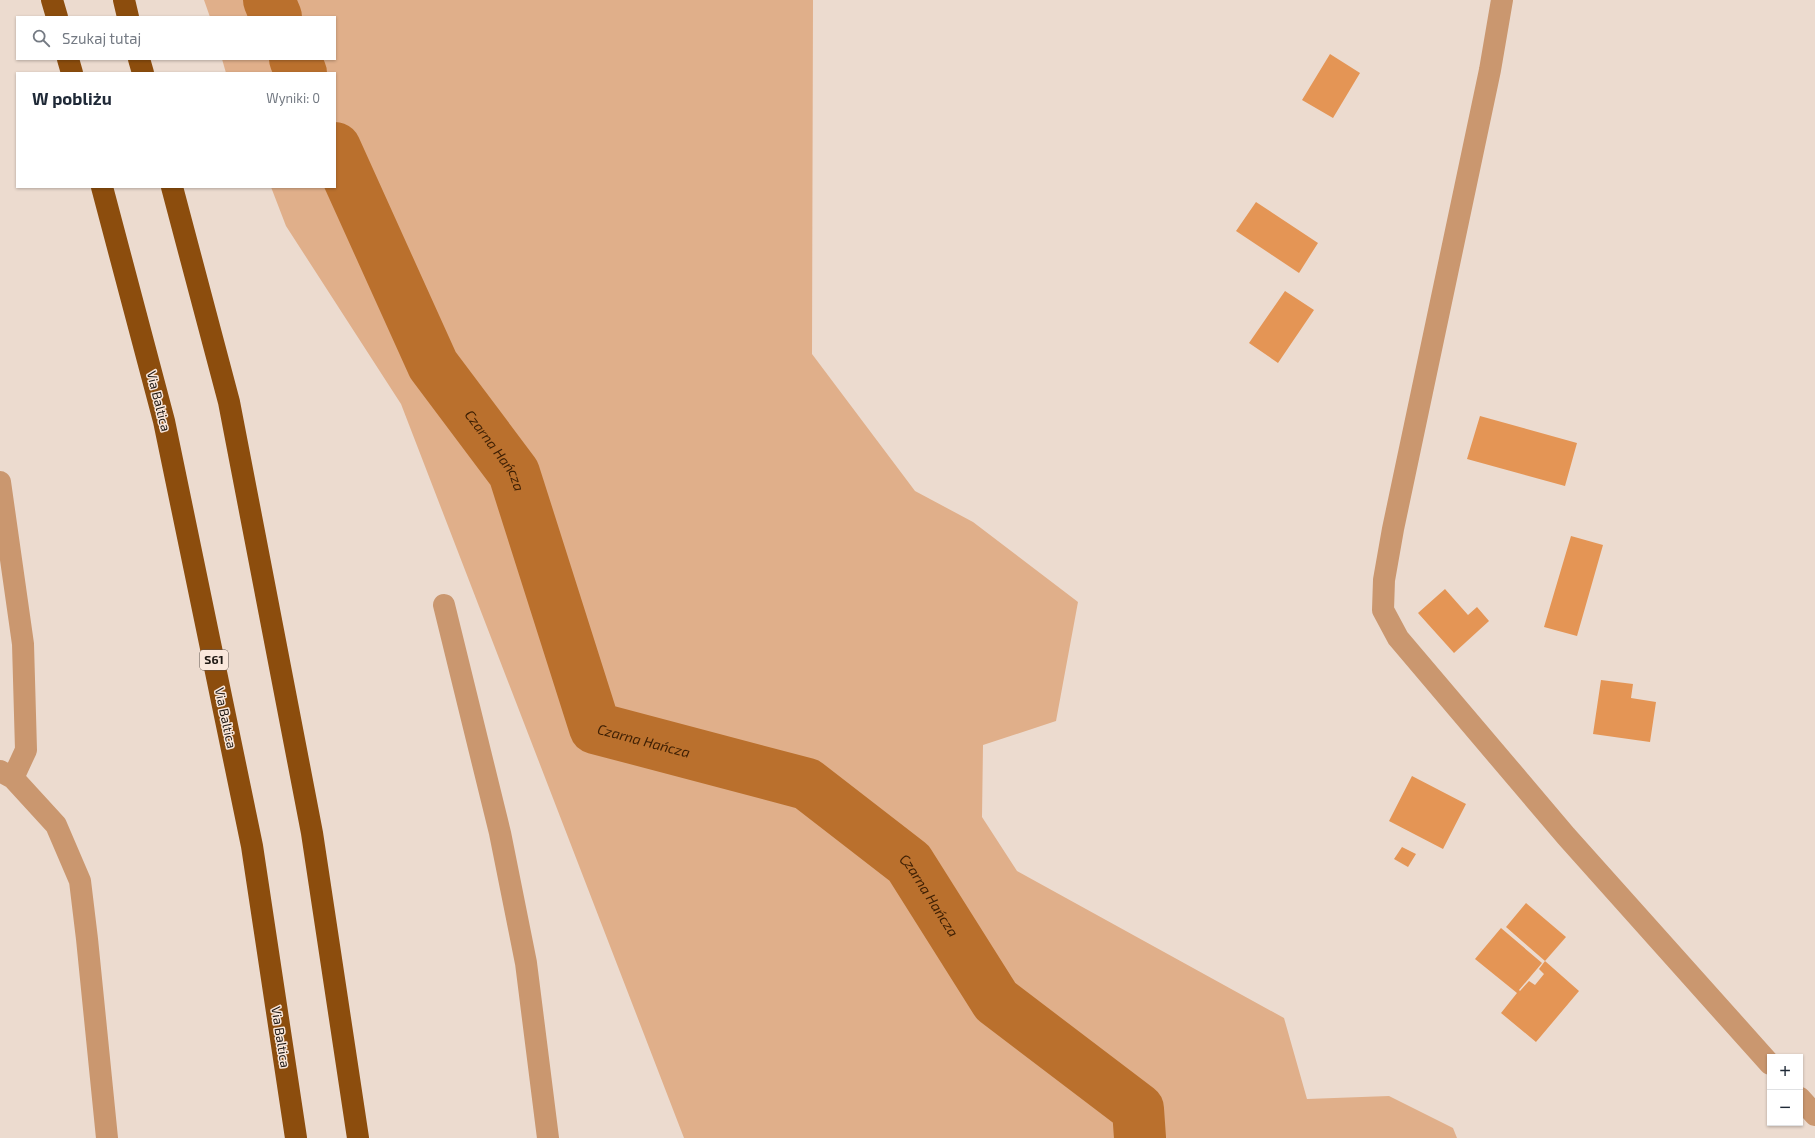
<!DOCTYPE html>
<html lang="pl">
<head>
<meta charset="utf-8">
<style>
	body { margin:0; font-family:"Exo 2",sans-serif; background:#f2f2f3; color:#1f2937 }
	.controls { position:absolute; right:12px; bottom:12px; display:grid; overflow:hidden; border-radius:0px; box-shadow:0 1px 3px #0004 }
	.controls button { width:36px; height:36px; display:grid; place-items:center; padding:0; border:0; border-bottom:1px solid #e0e1e3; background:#fff; color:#1f2937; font:20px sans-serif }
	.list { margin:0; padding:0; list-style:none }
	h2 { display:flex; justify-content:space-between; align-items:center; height:52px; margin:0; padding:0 16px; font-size:17px }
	h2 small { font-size:13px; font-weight:400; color:#747a83 }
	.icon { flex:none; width:22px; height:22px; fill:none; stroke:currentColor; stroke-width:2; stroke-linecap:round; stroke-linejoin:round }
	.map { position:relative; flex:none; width:1815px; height:1138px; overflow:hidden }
	.search { position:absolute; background:#fff; box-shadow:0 1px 3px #0004; left:16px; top:16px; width:320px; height:44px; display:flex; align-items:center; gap:10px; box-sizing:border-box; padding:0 14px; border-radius:0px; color:#747a83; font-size:15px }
	.panel { position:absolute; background:#fff; box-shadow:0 1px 3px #0004; left:16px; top:72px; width:320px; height:116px; border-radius:0px }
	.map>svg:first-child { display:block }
</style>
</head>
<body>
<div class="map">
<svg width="1815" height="1138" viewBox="0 0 1815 1138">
	<rect width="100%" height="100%" fill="#ecdbcf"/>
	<path fill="#e0af8a" d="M 204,0 L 813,0 L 812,354 L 915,491 L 973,522 L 1078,602 L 1056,721 L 983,745 L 982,817 L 1017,871 L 1284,1018 L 1307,1099 L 1389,1096 L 1453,1128 L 1457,1138 L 684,1138 L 401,404 L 286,226 L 271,187 L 335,187 L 335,73 L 226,73 L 222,59 L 335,59 L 335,17 L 210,17 Z"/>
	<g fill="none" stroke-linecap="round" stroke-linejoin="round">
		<g stroke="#ba702d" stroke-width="52">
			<path d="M 269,0 L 276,17"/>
			<path d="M 295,59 L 301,73"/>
			<path id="s1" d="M 335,148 L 433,365 L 514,473 L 595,728 L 807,784 L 909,863 L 996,1001 L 1138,1109 L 1140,1138"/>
		</g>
	</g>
	<path fill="#e49555" d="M 1330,54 L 1360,73 L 1333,118 L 1302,100 Z
		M 1256,202 L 1318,243 L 1299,273 L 1236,231 Z
		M 1285,291 L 1314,310 L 1278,363 L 1249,343 Z
		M 1480,416 L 1577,443 L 1565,486 L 1467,459 Z
		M 1571,536 L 1603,545 L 1577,636 L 1544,627 Z
		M 1445,589 L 1468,615 L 1477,607 L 1489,621 L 1454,653 L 1418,613 Z
		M 1601,680 L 1633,684 L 1631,698 L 1656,702 L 1650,742 L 1593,734 Z
		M 1412,776 L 1466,804 L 1443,849 L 1389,821 Z
		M 1402,847 L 1416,854 L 1408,867 L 1394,859 Z
		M 1526,903 L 1566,937 L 1545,961 L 1506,927 Z
		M 1501,928 L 1542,963 L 1519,990 L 1520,991 L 1529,981 L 1535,985 L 1544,974 L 1539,969 L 1545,961 L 1579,991 L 1536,1042 L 1501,1013 L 1517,993 L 1475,959 Z"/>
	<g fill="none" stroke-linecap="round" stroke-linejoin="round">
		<path stroke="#ca976f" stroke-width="22" d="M 1502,0 L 1490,70 L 1393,529 L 1384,580 L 1383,610 L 1398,638 L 1566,836 L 1770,1064
			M 0,482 L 23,644 L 26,750 L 13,778
			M 444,605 L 500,833 L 526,963 L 548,1138
			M 0,771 L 13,778 L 56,825 L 80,881 L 87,939 L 107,1138
			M 1800,1098 L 1815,1115"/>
		<path stroke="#8c4d0d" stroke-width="22" d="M 52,0 L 57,17
			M 124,0 L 128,17
			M 68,59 L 72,73
			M 139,59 L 143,73
			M 102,187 L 164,421 L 252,846 L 296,1138
			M 172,187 L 229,402 L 312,833 L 358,1138"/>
	</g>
	<g text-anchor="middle" stroke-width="3" stroke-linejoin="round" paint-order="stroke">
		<rect fill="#fae8dc" stroke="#615750" stroke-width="1" x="200" y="650" width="28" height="20" rx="3"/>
		<g font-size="12" font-weight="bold" fill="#1f1914">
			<text x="214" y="664">S61</text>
		</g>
		<g font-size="13" fill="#1f1914" stroke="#fae8dc">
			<text transform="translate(159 401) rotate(76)" y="5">Via Baltica</text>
			<text transform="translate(226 718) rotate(78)" y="5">Via Baltica</text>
			<text transform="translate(281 1037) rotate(81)" y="5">Via Baltica</text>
		</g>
		<g font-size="14" font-style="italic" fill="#3f2004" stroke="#fae8dc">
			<text dy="5" stroke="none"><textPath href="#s1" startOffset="344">Czarna Hańcza</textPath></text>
			<text dy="5" stroke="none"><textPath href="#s1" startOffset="691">Czarna Hańcza</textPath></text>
			<text dy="5" stroke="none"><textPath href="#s1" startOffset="1027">Czarna Hańcza</textPath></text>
		</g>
	</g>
</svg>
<div class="controls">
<button>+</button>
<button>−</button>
</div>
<div class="search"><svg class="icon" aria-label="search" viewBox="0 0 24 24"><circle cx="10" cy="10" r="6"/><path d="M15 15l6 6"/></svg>Szukaj tutaj</div>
<section class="panel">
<h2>W pobliżu<small>Wyniki: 0</small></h2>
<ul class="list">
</ul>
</section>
</div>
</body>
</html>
